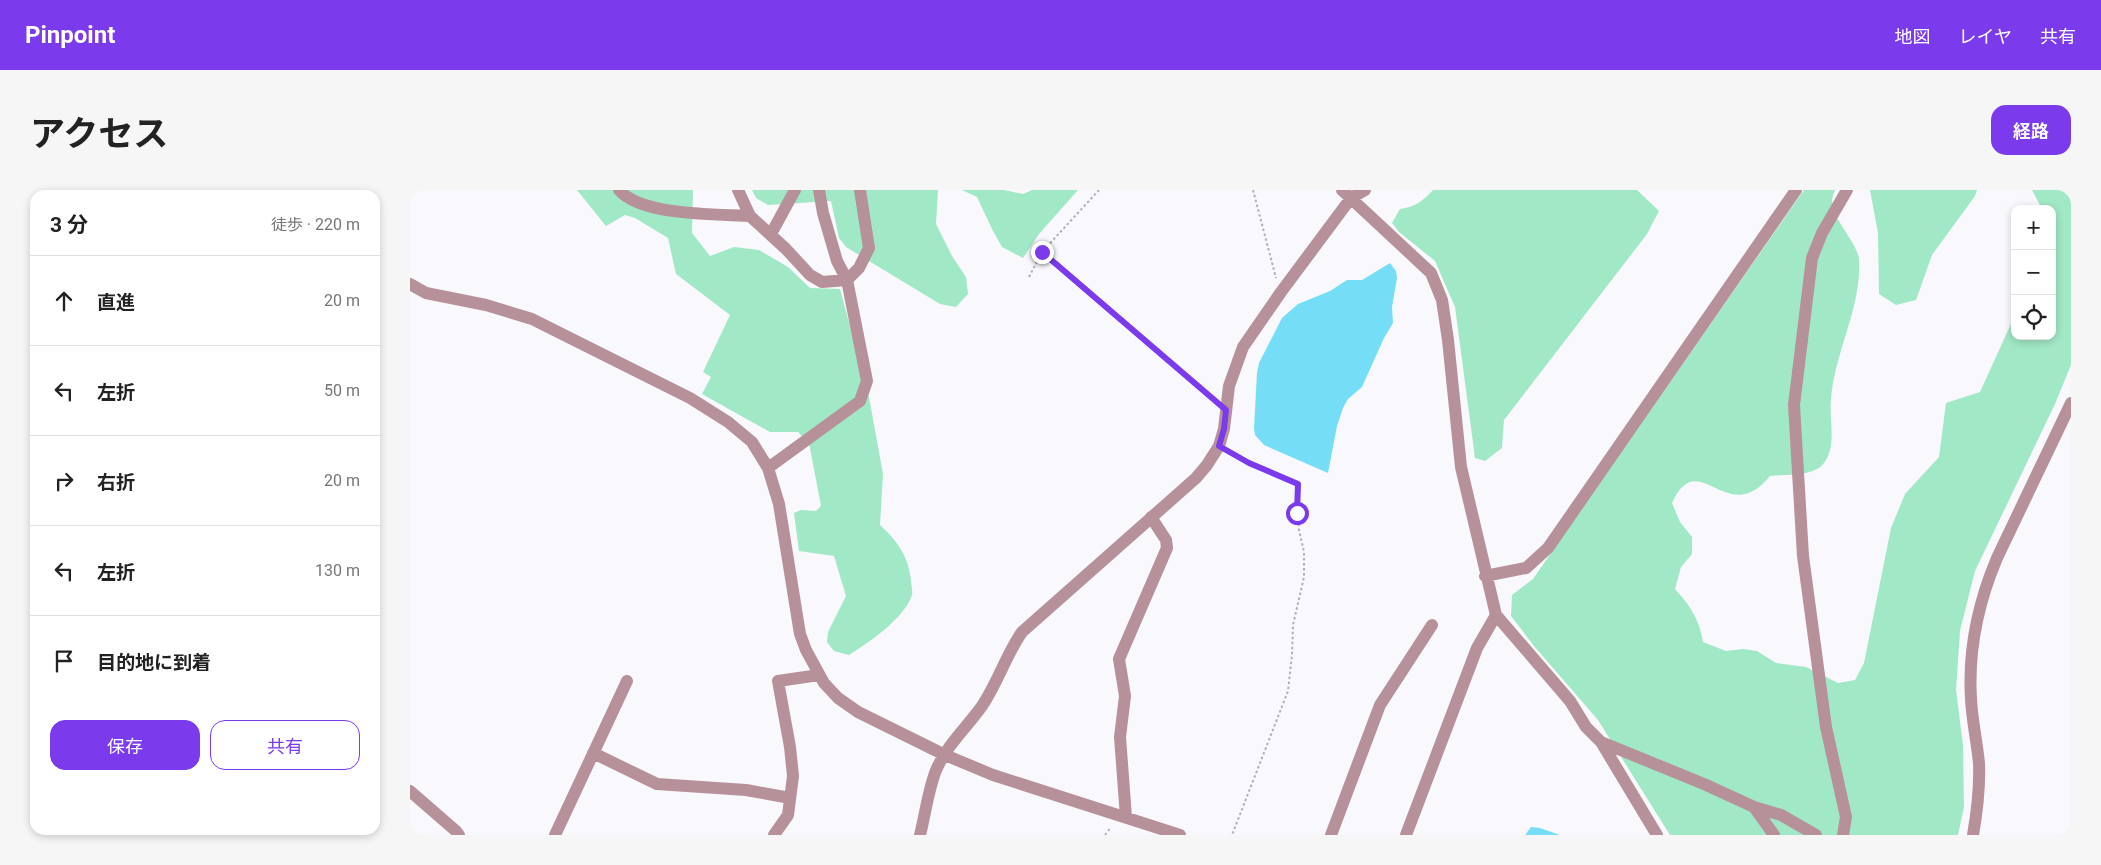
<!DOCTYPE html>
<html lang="ja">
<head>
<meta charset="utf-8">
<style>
	body { margin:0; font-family:Roboto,"Noto Sans JP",sans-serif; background:#f6f6f6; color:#222 }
	.controls { position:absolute; right:15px; top:15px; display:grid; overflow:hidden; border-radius:10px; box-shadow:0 2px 8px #0003 }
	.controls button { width:45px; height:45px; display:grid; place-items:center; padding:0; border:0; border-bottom:1px solid #e0e0e0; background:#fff; color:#222; font:25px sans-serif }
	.stop { position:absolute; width:15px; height:15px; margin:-11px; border:4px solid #7c3aed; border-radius:50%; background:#fff }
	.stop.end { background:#7c3aed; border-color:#fff; box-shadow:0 1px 5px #0008 }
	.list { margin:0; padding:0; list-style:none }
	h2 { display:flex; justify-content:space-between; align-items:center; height:65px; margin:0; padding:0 20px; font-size:21px }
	h2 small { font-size:16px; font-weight:400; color:#767676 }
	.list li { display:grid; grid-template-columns:32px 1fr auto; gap:15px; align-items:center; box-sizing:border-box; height:90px; padding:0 20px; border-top:1px solid #e0e0e0 }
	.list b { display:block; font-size:19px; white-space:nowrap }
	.list em { font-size:16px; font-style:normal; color:#767676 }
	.actions { display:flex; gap:10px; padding:15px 20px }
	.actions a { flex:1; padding:11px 0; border:1px solid #7c3aed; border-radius:15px; text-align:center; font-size:18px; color:#7c3aed }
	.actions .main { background:#7c3aed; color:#fff }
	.icon { flex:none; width:28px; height:28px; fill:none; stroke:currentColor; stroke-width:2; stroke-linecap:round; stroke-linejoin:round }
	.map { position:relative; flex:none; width:1661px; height:645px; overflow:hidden; border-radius:15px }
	header { display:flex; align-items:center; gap:30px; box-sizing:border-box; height:70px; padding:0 25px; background:#7c3aed; color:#fff }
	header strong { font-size:24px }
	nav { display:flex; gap:28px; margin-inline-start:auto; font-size:18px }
	.intro { display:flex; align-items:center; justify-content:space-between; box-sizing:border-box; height:120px; padding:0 30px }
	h1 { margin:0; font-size:35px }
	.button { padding:12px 22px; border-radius:15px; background:#7c3aed; color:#fff; font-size:18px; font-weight:700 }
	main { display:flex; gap:30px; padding:0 30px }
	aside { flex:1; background:#fff; border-radius:15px; box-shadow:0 2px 8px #0003 }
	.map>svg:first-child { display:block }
</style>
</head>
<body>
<header>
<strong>Pinpoint</strong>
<nav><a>地図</a><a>レイヤ</a><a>共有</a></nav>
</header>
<div class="intro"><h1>アクセス</h1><a class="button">経路</a></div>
<main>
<aside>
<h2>3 分<small>徒歩 · 220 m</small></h2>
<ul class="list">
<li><svg class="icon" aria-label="ahead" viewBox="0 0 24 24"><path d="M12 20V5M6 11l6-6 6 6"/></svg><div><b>直進</b></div><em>20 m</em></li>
<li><svg class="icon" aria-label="left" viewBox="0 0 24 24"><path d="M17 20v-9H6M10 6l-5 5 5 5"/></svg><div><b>左折</b></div><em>50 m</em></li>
<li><svg class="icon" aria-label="right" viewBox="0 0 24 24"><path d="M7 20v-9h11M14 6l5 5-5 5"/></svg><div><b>右折</b></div><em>20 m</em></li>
<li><svg class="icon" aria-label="left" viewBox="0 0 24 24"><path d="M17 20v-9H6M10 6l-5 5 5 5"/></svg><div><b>左折</b></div><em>130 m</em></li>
<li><svg class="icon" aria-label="arrive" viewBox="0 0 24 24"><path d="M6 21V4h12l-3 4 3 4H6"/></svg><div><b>目的地に到着</b></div></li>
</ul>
<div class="actions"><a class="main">保存</a><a>共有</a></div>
</aside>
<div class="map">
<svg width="1661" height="645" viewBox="0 0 1661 645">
	<rect width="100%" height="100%" fill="#f8f8fd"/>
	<path fill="#a1e8c6" d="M 167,0 L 283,0 L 282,43 L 300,66 L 324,57 L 349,60 L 378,77 L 400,98 L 430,99 L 459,207 L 473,284 L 470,335 C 487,351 498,365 501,390 C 501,394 503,401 502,405 C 494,429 459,452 439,465 L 424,461 L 417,452 L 418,442 L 436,406 L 424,366 L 389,361 L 384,323 L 391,320 L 406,321 L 411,316 L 399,253 L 388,242 L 360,242 L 292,204 L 301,187 L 293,182 L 320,125 L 266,84 L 258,48 L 225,28 L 215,25 L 196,36 Z
		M 342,0 L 528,0 L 526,34 L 542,66 L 556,87 L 558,104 L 546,117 L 530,114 L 436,57 L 429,48 L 421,11 L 358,15 L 346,8 Z
		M 552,0 L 594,0 L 613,4 L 622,0 L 668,0 L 629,44 L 613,68 L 592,57 L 583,41 L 567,7 Z
		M 1023,0 L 1227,0 L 1249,21 L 1237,44 L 1094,230 L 1092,258 L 1075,271 L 1065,268 L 1045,117 L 1025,71 L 989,42 L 982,33 L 990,19 C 1005,17 1013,11 1023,0 Z
		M 1394,0 L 1425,0 C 1424,3 1422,8 1422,11 C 1422,29 1447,52 1449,69 C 1452,118 1424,162 1421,210 C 1419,230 1427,256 1414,273 C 1404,287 1375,284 1360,286 C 1316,340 1289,254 1262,313 L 1270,332 L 1282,347 L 1282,364 L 1271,377 L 1265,399 C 1279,414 1290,430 1293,452 L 1316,461 L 1333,459 L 1347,461 L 1366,473 L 1396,477 L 1428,493 L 1445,490 L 1454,473 L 1481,338 L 1495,304 L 1529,267 L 1536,213 L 1570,202 L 1605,125 L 1605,146 L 1642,146 L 1642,19 L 1632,19 L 1622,0 L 1661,0 L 1661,175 L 1645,214 L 1565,381 L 1550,441 L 1546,500 L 1553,555 L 1554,617 L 1548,645 L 1260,645 L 1188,530 L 1124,456 L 1101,426 L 1102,405 L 1123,389 Z
		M 1460,0 L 1567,0 L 1565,6 L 1522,65 L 1506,110 L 1486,115 L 1469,104 L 1468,43 Z"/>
	<path fill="#75def6" d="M 980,73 L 986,81 L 987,88 L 982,117 L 983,133 L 974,148 L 952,197 L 938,209 L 933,218 L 927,236 L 918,283 L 854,255 L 845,245 L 844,238 L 847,183 L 849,173 L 872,128 L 888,114 L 920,101 L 937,90 L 952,90 Z
		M 1121,637 L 1130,638 L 1150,645 L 1115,645 Z"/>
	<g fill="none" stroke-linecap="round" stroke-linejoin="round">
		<path stroke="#afafb4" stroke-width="2" stroke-dasharray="2.5 2.5" stroke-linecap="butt" d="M 843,0 L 866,88
			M 632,62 L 805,211
			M 619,87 L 632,62 L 689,0
			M 820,262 L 839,273 L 888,294 L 887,323 L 889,340 L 894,362 L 894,387 L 883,435 L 882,465 L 878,501 L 822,645
			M 695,645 L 701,637"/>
		<path stroke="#b79199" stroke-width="12" d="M 209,0 C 232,26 305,24 340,26
			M 328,0 L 340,26 L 376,59 L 400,85 L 412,92 L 437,90 L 449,78 L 459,58 L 450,0
			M 932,0 L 1021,83 L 1032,110 L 1038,150 L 1051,277 L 1086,425 L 1160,511 L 1176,537 L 1191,552 L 1247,645
			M 361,44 L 385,0
			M 0,94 L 16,103 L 76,115 L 122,129 L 280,208 L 318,232 L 342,252 L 358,278 L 369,314 L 390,444 L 396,460 L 414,493 L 428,508 L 448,522 L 535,565 L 583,585 L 770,645
			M 358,278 L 450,211 L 457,191 L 437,90 L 427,71 L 413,23 L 409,0
			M 1075,386 L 1116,378 L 1138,358 L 1386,0
			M 1191,552 L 1294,594 L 1344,617 L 1371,625 L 1406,645
			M 183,563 L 247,594 L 336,600 L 380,608
			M 0,601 L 46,641 L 49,645
			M 1344,617 L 1364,645
			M 716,627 L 710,547 L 715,506 L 709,469 L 757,358 L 756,350 L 741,327
			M 145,645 L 217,491
			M 364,645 L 378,625 L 383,586 L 380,557 L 368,491 L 409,485
			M 510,645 C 515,626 519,595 527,578 C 538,554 557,537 572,516 C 588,492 596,465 612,442 L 786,288 L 797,275 L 809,256 L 814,239 L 819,196 L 833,157 L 871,102 L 941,8 L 955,0
			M 921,645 L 970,515 L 1022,435
			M 996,645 L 1067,458 L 1086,425
			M 1433,645 L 1436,627 L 1416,537 L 1393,366 L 1384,215 L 1402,68 L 1412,43 L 1437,0
			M 1563,645 C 1567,622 1570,597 1569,573 C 1567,552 1562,530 1561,509 C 1558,460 1568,413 1587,368 L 1661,213"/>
	</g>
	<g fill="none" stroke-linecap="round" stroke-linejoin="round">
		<path stroke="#7c3aed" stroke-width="6" d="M 632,62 L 816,220 L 814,239 L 809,256 L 839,273 L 888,294 L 887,323"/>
	</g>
</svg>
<div class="controls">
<button>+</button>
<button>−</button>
<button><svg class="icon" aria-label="locate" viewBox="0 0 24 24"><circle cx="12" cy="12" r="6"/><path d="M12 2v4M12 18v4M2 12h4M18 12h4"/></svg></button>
</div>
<div class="stop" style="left:887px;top:323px"></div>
<div class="stop end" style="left:632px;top:62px"></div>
</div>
</main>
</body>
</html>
